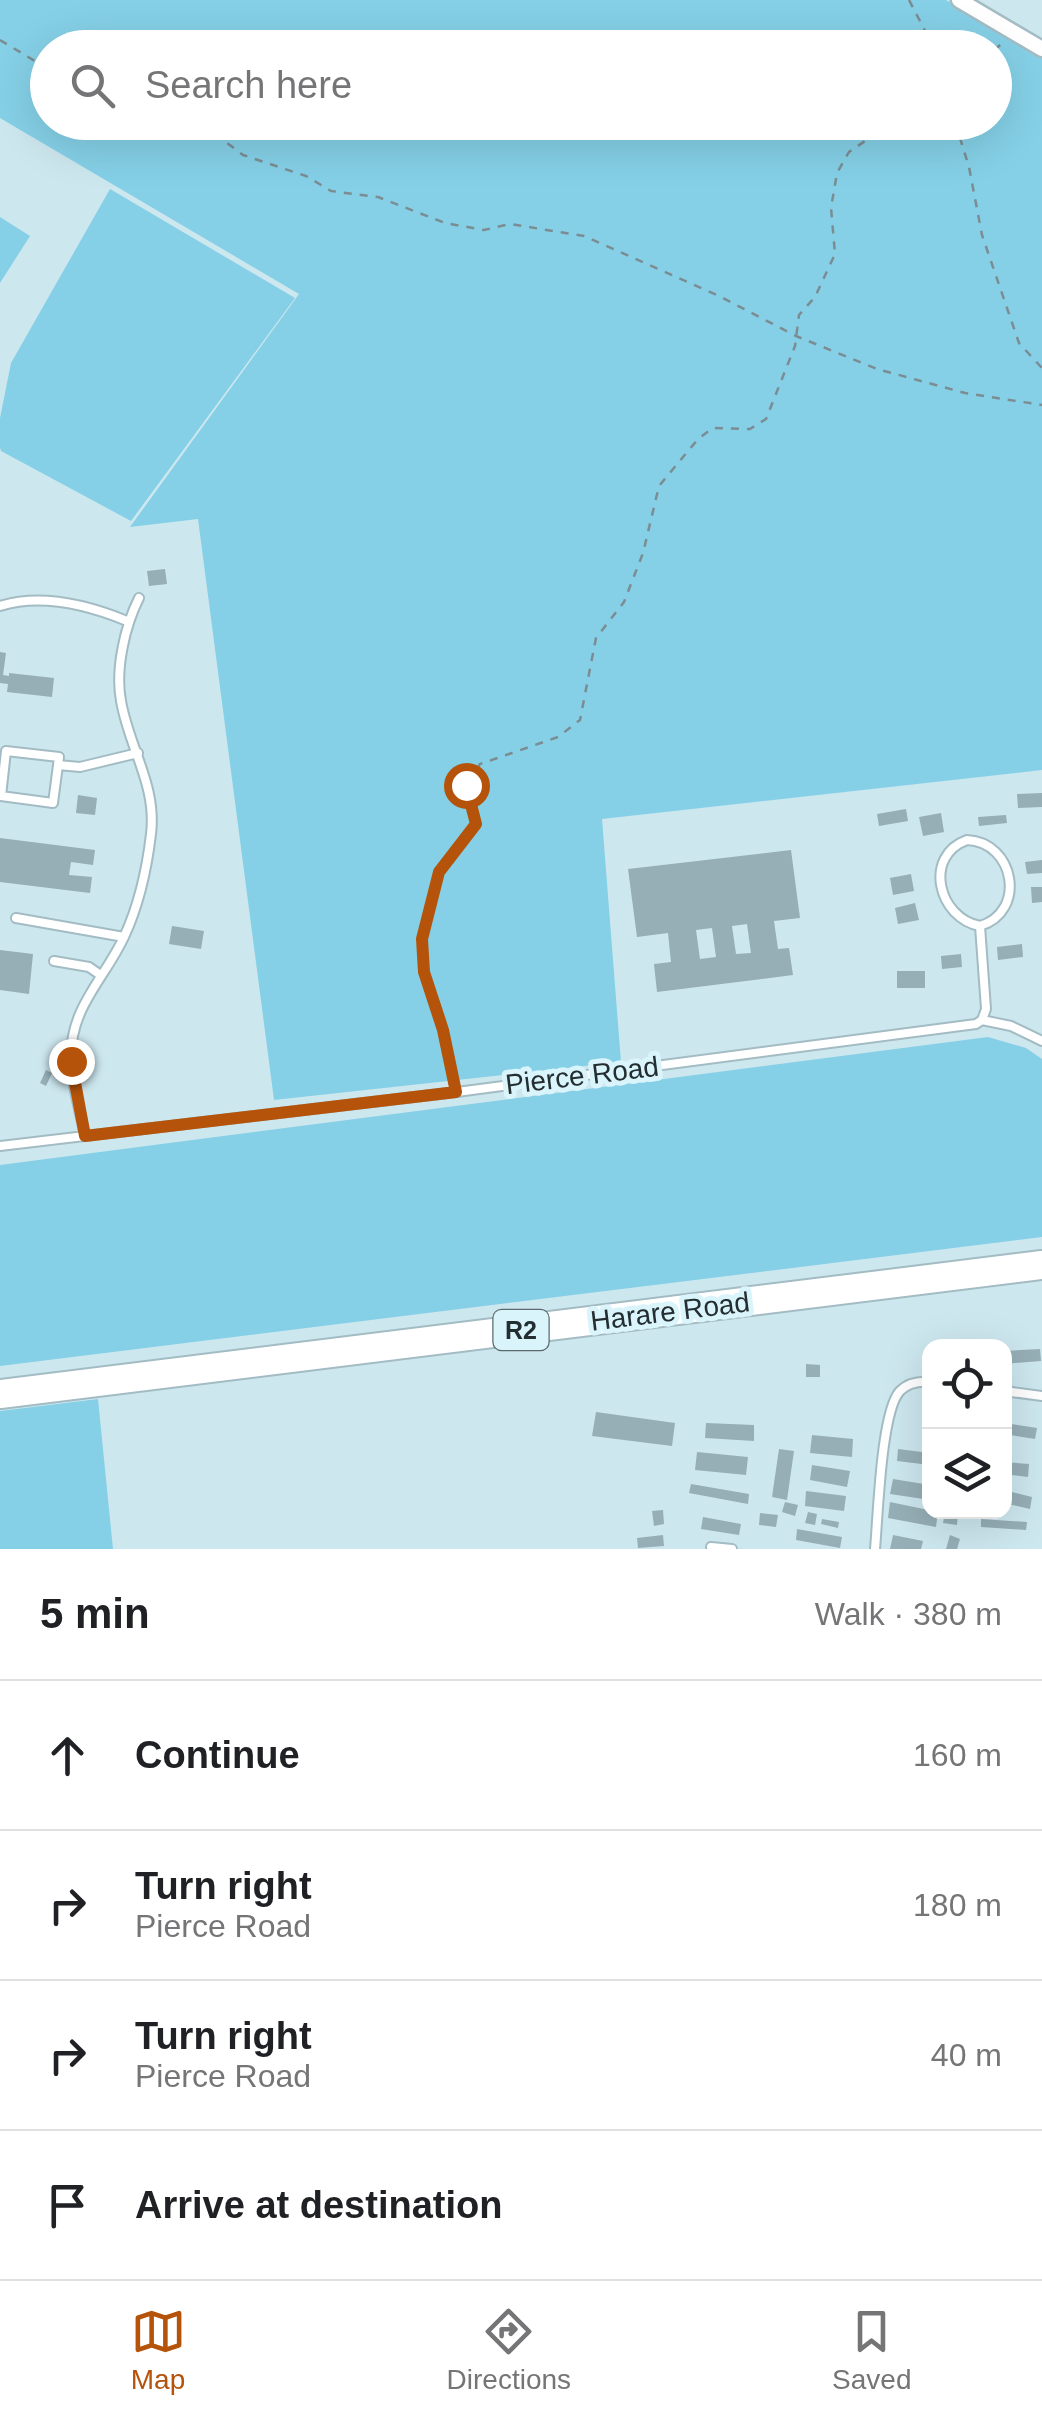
<!DOCTYPE html>
<html lang="en">
<head>
<meta charset="utf-8">
<style>
	body { margin:0; font-family:Arial,sans-serif; background:#f6f6f6; color:#202124 }
	.controls { position:absolute; right:30px; bottom:30px; display:grid; overflow:hidden; border-radius:20px; box-shadow:0 10px 40px #0002 }
	.controls button { width:90px; height:90px; display:grid; place-items:center; padding:0; border:0; border-bottom:2px solid #e0e0e0; background:#fff; color:#202124; font:50px sans-serif }
	.stop { position:absolute; width:30px; height:30px; margin:-22px; border:8px solid #b45309; border-radius:50%; background:#fff }
	.stop.end { background:#b45309; border-color:#fff; box-shadow:0 2px 10px #0008 }
	.list { margin:0; padding:0; list-style:none }
	h2 { display:flex; justify-content:space-between; align-items:center; height:130px; margin:0; padding:0 40px; font-size:42px }
	h2 small { font-size:32px; font-weight:400; color:#757577 }
	.list li { display:grid; grid-template-columns:65px 1fr auto; gap:30px; align-items:center; box-sizing:border-box; height:150px; padding:0 40px; border-top:2px solid #e0e0e0 }
	.list b { display:block; font-size:38px; white-space:nowrap }
	.list p { margin:0; font-size:32px; white-space:nowrap; color:#757577 }
	.list em { font-size:32px; font-style:normal; color:#757577 }
	.icon { flex:none; width:55px; height:55px; fill:none; stroke:currentColor; stroke-width:2; stroke-linecap:round; stroke-linejoin:round }
	.map { position:relative; flex:none; width:1042px; height:1549px; overflow:hidden }
	.search { position:absolute; background:#fff; box-shadow:0 10px 40px #0002; left:30px; right:30px; top:30px; height:110px; display:flex; align-items:center; gap:25px; box-sizing:border-box; padding:0 35px; border-radius:55px; color:#757577; font-size:38px }
	.sheet { height:730px; background:#fff }
	nav { display:flex; justify-content:space-around; align-items:center; box-sizing:border-box; height:140px; border-top:2px solid #e0e0e0; background:#fff; font-size:28px; color:#757577 }
	nav a { display:grid; justify-items:center; gap:5px }
	nav .on { color:#b45309 }
	.map>svg:first-child { display:block }
</style>
</head>
<body>
<div class="map">
<svg width="1042" height="1549" viewBox="0 0 1042 1549">
	<rect width="100%" height="100%" fill="#cde7ef"/>
	<path fill="#85d0e7" fill-rule="evenodd" d="M 0,0 L 946,0 L 1042,56 L 1042,770 L 602,819 L 621,1062 L 274,1100 L 198,519 L 130,527 L 299,294 L 0,118 ZM 48,48 L 994,48 L 994,122 L 48,122 Z
		M 110,189 L 295,298 L 131,521 L 1,451 L 0,447 L 0,418 L 11,363 Z
		M 0,217 L 30,236 L 0,283 Z
		M 988,1037 L 1026,1048 L 1042,1059 L 1042,1237 L 0,1366 L 0,1165 Z
		M 98,1399 L 113,1549 L 0,1549 L 0,1411 Z"/>
	<path fill="#96aeb6" fill-rule="evenodd" d="M 165,569 L 167,584 L 149,586 L 147,571 Z
		M 0,652 L 6,653 L 3,675 L 9,676 L 9,673 L 54,678 L 52,697 L 7,692 L 8,684 L 0,683 Z
		M 1042,793 L 1042,807 L 1018,808 L 1017,794 Z
		M 78,795 L 97,798 L 95,815 L 76,813 Z
		M 906,809 L 908,821 L 879,826 L 877,814 Z
		M 941,813 L 944,832 L 923,836 L 919,817 Z
		M 1006,815 L 1007,823 L 979,826 L 978,817 Z
		M 0,838 L 95,850 L 93,865 L 71,862 L 69,875 L 92,877 L 90,893 L 0,882 Z
		M 791,850 L 800,918 L 774,921 L 778,949 L 789,948 L 793,975 L 657,992 L 654,964 L 671,962 L 668,933 L 637,937 L 628,869 ZM 747,924 L 751,953 L 736,954 L 732,926 ZM 712,928 L 716,957 L 700,959 L 696,930 Z
		M 1042,860 L 1042,873 L 1027,874 L 1025,862 Z
		M 911,874 L 914,891 L 893,895 L 890,878 Z
		M 1031,887 L 1042,887 L 1042,902 L 1032,903 Z
		M 915,903 L 919,920 L 898,924 L 895,908 Z
		M 172,926 L 204,931 L 201,949 L 169,944 Z
		M 1022,944 L 1023,957 L 998,960 L 997,947 Z
		M 0,950 L 33,954 L 29,994 L 0,990 Z
		M 961,954 L 962,967 L 942,969 L 941,956 Z
		M 897,971 L 925,971 L 925,988 L 897,988 Z
		M 46,1070 L 52,1073 L 46,1086 L 40,1083 Z
		M 1040,1349 L 1041,1361 L 1004,1364 L 1004,1351 Z
		M 806,1364 L 820,1365 L 820,1377 L 806,1377 Z
		M 596,1412 L 675,1423 L 672,1446 L 592,1436 Z
		M 706,1423 L 754,1425 L 754,1441 L 705,1438 Z
		M 1004,1423 L 1037,1428 L 1035,1439 L 1004,1434 Z
		M 812,1435 L 853,1439 L 852,1457 L 810,1453 Z
		M 779,1449 L 794,1451 L 787,1500 L 772,1497 Z
		M 898,1449 L 930,1453 L 930,1465 L 897,1461 Z
		M 697,1452 L 748,1457 L 746,1475 L 695,1470 Z
		M 1004,1462 L 1029,1464 L 1028,1477 L 1004,1474 Z
		M 812,1465 L 850,1471 L 847,1487 L 810,1480 Z
		M 893,1479 L 930,1485 L 930,1500 L 890,1494 Z
		M 691,1484 L 749,1494 L 748,1504 L 689,1493 Z
		M 1004,1490 L 1032,1497 L 1030,1509 L 1004,1503 Z
		M 806,1491 L 846,1496 L 844,1511 L 805,1506 Z
		M 785,1502 L 798,1505 L 795,1516 L 782,1512 Z
		M 890,1502 L 938,1512 L 936,1527 L 888,1518 Z
		M 663,1510 L 664,1524 L 654,1526 L 652,1511 Z
		M 808,1512 L 817,1514 L 815,1525 L 805,1523 Z
		M 945,1512 L 958,1512 L 957,1525 L 943,1523 Z
		M 760,1513 L 778,1515 L 776,1527 L 759,1525 Z
		M 703,1517 L 741,1524 L 739,1535 L 701,1529 Z
		M 822,1519 L 839,1522 L 838,1528 L 821,1524 Z
		M 981,1519 L 1027,1522 L 1026,1530 L 981,1527 Z
		M 797,1529 L 842,1537 L 840,1548 L 796,1540 Z
		M 663,1535 L 664,1546 L 638,1548 L 637,1538 Z
		M 893,1535 L 923,1541 L 921,1549 L 890,1549 Z
		M 950,1535 L 960,1539 L 957,1549 L 946,1549 Z"/>
	<g fill="none" stroke-linecap="round" stroke-linejoin="round">
		<g stroke="#a3bcc4" stroke-width="12">
			<path id="lane" d="M 0,606 C 42,593 88,605 127,621
				M 58,765 L 59,757 L 6,751 L 1,796 L 53,803 L 58,765 L 80,767 L 138,753
				M 967,840 C 1015,842 1027,912 980,926 C 938,918 923,856 967,840 Z
				M 16,918 L 124,937
				M 54,961 L 89,967 L 99,974
				M 982,1020 L 1011,1026 L 1042,1041
				M 85,1136 C 80,1112 72,1085 71,1061 C 69,1008 104,980 124,937 C 139,905 147,868 151,834 C 157,785 129,748 121,701 C 115,669 125,626 139,598
				M 0,1146 L 457,1092 L 976,1024 L 982,1020 L 986,1009 L 980,926
				M 1004,1391 L 1042,1396
				M 711,1547 L 732,1549
				M 875,1549 C 878,1517 881,1411 900,1391 C 908,1383 919,1381 930,1382"/>
		</g>
		<g stroke="#a3bcc4" stroke-width="19">
			<path id="street" d="M 959,0 L 1042,49"/>
		</g>
		<g stroke="#a3bcc4" stroke-width="32">
			<path id="highway" d="M 0,1394 L 1042,1265"/>
		</g>
		<path stroke="#7b8d93" stroke-width="2.5" stroke-dasharray="8 8" stroke-linecap="butt" d="M 909,0 L 934,48
			M 0,40 L 48,69
			M 994,50 L 1004,42
			M 185,122 L 211,131 L 243,155 L 306,176 L 331,191 L 378,197 L 445,223 L 484,230 L 510,224 L 584,236 L 719,296 L 796,336 L 877,369 L 965,393 L 1042,405
			M 955,122 L 969,167 L 982,235 L 1019,343 L 1042,368
			M 454,1082 C 439,1008 406,950 438,875 C 446,857 464,840 476,824 L 466,785 L 480,764 L 558,737 L 580,720 L 596,638 L 624,602 L 643,553 L 659,486 L 698,439 L 713,428 L 750,429 L 766,419 L 795,346 L 799,315 L 815,297 L 835,254 L 831,208 L 837,173 L 849,152 L 893,122"/>
		<use href="#lane" stroke="#fff" stroke-width="8"/>
		<use href="#street" stroke="#fff" stroke-width="14"/>
		<use href="#highway" stroke="#fff" stroke-width="28"/>
	</g>
	<g fill="none" stroke-linecap="round" stroke-linejoin="round">
		<path stroke="#b45309" stroke-width="12" d="M 71,1061 L 85,1136 L 456,1092 L 443,1030 L 424,972 L 422,939 L 439,872 L 476,824 L 466,785"/>
	</g>
	<g text-anchor="middle" stroke-width="10" stroke-linejoin="round" paint-order="stroke">
		<rect fill="#daf4fc" stroke="#5b696e" stroke-width="2.5" x="493.5" y="1310" width="55" height="40" rx="8"/>
		<g font-size="25" font-weight="bold" fill="#242e31">
			<text x="521" y="1339">R2</text>
		</g>
		<g font-size="28" fill="#242e31" stroke="#daf4fc">
			<text transform="translate(582 1075) rotate(-7)" y="10">Pierce Road</text>
			<text transform="translate(670 1311) rotate(-7)" y="10">Harare Road</text>
		</g>
	</g>
</svg>
<div class="controls">
<button><svg class="icon" aria-label="locate" viewBox="0 0 24 24"><circle cx="12" cy="12" r="6"/><path d="M12 2v4M12 18v4M2 12h4M18 12h4"/></svg></button>
<button><svg class="icon" aria-label="layers" viewBox="0 0 24 24"><path d="M12 4l9 5-9 5-9-5zM3 14l9 5 9-5"/></svg></button>
</div>
<div class="stop" style="left:466px;top:785px"></div>
<div class="stop end" style="left:71px;top:1061px"></div>
<div class="search"><svg class="icon" aria-label="search" viewBox="0 0 24 24"><circle cx="10" cy="10" r="6"/><path d="M15 15l6 6"/></svg>Search here</div>
</div>
<section class="sheet">
<h2>5 min<small>Walk · 380 m</small></h2>
<ul class="list">
<li><svg class="icon" aria-label="ahead" viewBox="0 0 24 24"><path d="M12 20V5M6 11l6-6 6 6"/></svg><div><b>Continue</b></div><em>160 m</em></li>
<li><svg class="icon" aria-label="right" viewBox="0 0 24 24"><path d="M7 20v-9h11M14 6l5 5-5 5"/></svg><div><b>Turn right</b><p>Pierce Road</p></div><em>180 m</em></li>
<li><svg class="icon" aria-label="right" viewBox="0 0 24 24"><path d="M7 20v-9h11M14 6l5 5-5 5"/></svg><div><b>Turn right</b><p>Pierce Road</p></div><em>40 m</em></li>
<li><svg class="icon" aria-label="arrive" viewBox="0 0 24 24"><path d="M6 21V4h12l-3 4 3 4H6"/></svg><div><b>Arrive at destination</b></div></li>
</ul>
</section>
<nav>
<a class="on"><svg class="icon" aria-label="map" viewBox="0 0 24 24"><path d="M3 6l6-2 6 2 6-2v14l-6 2-6-2-6 2zM9 4v14M15 6v14"/></svg>Map</a>
<a><svg class="icon" aria-label="directions" viewBox="0 0 24 24"><path d="M12 3l9 9-9 9-9-9zM9 14v-3h6M13 9l2 2-2 2"/></svg>Directions</a>
<a><svg class="icon" aria-label="saved" viewBox="0 0 24 24"><path d="M7 4h10v16l-5-4-5 4z"/></svg>Saved</a>
</nav>
</body>
</html>
